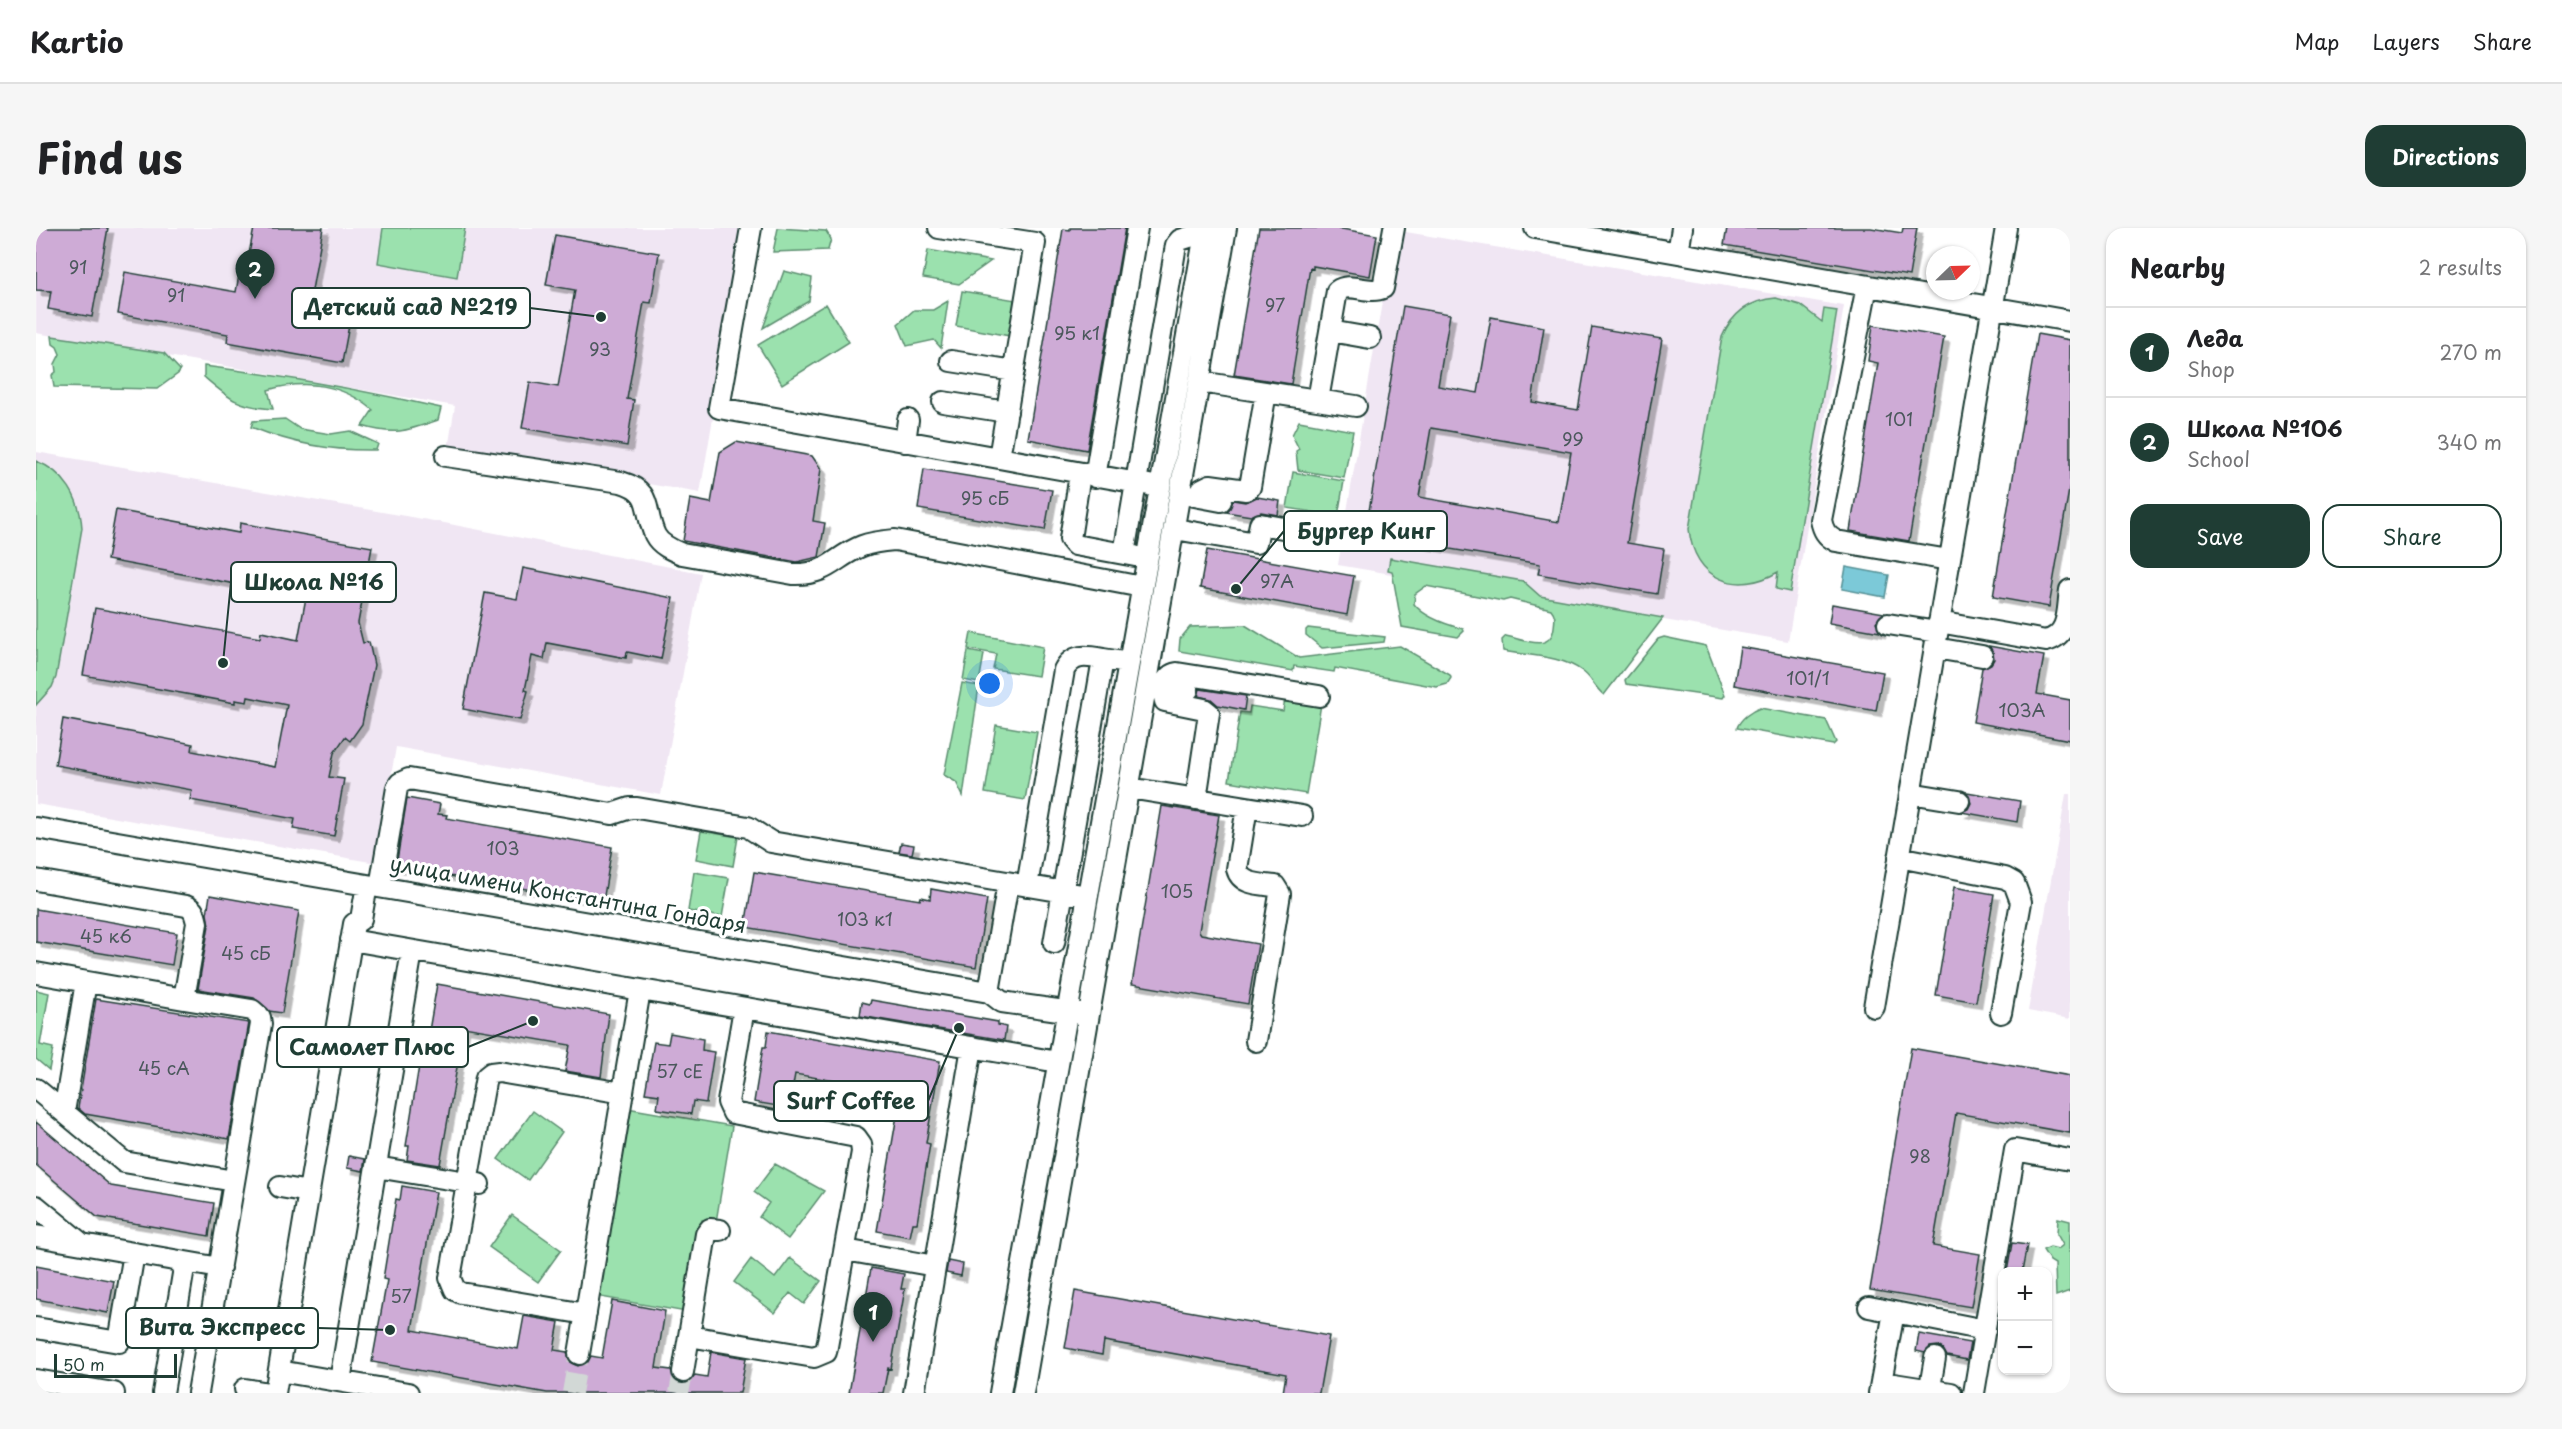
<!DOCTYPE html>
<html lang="en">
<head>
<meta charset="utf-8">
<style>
	body { margin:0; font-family:"Playpen Sans",sans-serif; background:#f6f6f6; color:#202124 }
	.controls { position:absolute; right:18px; bottom:18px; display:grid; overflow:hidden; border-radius:12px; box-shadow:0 2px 4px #0004 }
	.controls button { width:54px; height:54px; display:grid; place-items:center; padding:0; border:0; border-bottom:2px solid #e0e0e0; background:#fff; color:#202124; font:30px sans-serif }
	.compass { position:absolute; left:1890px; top:18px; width:54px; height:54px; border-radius:50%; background:#fff; box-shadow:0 2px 4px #0004; rotate:67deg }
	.scale { position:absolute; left:18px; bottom:15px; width:123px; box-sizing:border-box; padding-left:6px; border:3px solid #1f3d34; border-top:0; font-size:16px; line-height:21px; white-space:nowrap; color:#1f3d34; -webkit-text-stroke:4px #fff; paint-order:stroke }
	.you { position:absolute; left:954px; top:456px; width:21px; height:21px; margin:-15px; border:4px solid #fff; border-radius:50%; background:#1a73e8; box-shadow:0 0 0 9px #1a73e833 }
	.badge { display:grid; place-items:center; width:39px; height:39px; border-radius:50%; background:#1f3d34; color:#fff; font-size:20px; font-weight:700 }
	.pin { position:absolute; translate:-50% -50px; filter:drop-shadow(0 2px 3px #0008) }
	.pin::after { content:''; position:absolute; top:32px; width:21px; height:18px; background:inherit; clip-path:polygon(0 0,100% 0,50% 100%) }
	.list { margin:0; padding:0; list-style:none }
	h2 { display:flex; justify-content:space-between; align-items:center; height:78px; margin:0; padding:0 24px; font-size:26px }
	h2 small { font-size:20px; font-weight:400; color:#757577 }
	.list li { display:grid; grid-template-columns:39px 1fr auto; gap:18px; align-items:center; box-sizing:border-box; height:90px; padding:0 24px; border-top:2px solid #e0e0e0 }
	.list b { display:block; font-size:22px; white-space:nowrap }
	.list p { margin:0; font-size:20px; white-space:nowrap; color:#757577 }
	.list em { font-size:20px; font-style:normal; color:#757577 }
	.actions { display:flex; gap:12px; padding:18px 24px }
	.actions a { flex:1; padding:14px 0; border:2px solid #1f3d34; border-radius:18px; text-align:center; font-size:21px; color:#1f3d34 }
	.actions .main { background:#1f3d34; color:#fff }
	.map { position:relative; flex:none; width:2034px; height:1165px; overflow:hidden; border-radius:18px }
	header { display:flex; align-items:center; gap:36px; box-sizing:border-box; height:84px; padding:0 30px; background:#fff; border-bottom:2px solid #e0e0e0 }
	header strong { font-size:28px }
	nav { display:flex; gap:33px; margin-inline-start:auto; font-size:21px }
	.intro { display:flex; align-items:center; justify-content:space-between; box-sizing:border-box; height:144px; padding:0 36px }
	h1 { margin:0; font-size:42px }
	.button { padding:15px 27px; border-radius:18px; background:#1f3d34; color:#fff; font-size:21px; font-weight:700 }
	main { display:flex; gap:36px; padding:0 36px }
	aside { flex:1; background:#fff; border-radius:18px; box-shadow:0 2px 4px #0004 }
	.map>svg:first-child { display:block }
</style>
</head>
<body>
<header>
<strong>Kartio</strong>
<nav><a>Map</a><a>Layers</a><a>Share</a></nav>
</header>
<div class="intro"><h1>Find us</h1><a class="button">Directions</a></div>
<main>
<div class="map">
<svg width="2034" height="1165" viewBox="0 0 2034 1165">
	<defs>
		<filter id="shadow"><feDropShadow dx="5.5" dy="5.5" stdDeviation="0" flood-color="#0004"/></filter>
	</defs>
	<rect width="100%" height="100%" fill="#fff"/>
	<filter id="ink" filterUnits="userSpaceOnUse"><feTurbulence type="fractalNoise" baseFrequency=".0167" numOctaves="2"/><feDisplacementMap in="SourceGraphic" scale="12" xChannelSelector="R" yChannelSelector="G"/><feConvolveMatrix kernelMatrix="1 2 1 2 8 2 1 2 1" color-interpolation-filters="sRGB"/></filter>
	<g filter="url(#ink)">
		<path fill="#f0e6f3" d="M 6,0 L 710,0 L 664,265 L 412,221 L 419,178 L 0,105 L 0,37 Z
			M 1358,2 L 1808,78 L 1752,413 L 1302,337 Z
			M 0,224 L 398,293 L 665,345 L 625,567 L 360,519 L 340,635 L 0,576 Z
			M 2030,566 L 2034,566 L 2034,791 L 1992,783 Z"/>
		<path fill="#9be1ae" stroke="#5d8f71" stroke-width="1.5" d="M 347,0 L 429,0 L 421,49 L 342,35 Z
			M 742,0 L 790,3 L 795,11 L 792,22 L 737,24 Z
			M 1178,0 L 1184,0 L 1056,736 L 1050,735 Z
			M 892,22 L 955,33 L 923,56 L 887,50 Z
			M 748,43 L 776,50 L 773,73 L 727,100 Z
			M 926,63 L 980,72 L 974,108 L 920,98 Z
			M 1740,70 L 1764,77 L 1786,94 L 1788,81 L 1801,83 L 1754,364 L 1740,361 L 1742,344 C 1701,368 1658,352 1653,301 L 1686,109 C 1696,85 1715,72 1740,70 Z
			M 912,73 L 905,120 L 898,112 L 871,118 L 862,96 L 878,82 L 897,82 Z
			M 790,76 L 813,114 L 746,156 L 722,117 Z
			M 16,108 L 128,125 L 144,142 L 143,145 L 121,161 L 18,159 L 16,147 L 20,144 L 19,136 L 24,126 L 21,119 L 17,116 Z
			M 168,138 C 248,148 327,162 405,180 L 402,192 C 371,203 359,208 326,198 L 337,182 C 307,156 269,151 232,162 L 237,181 C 201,178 195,172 168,149 Z
			M 249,191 L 264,201 L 295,206 L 314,203 L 342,216 L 340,222 C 295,223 257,216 215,199 L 217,193 Z
			M 1263,193 L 1317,203 L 1308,250 L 1262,242 L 1260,223 L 1263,221 L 1256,207 Z
			M 0,233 C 29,244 44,270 46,300 L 20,449 L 16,459 L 0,477 Z
			M 1257,244 L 1308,253 L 1302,288 L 1251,280 Z
			M 1354,330 L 1487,353 L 1504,368 L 1627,390 L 1568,467 C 1559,460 1555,449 1546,443 C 1525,427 1491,428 1467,423 L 1466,412 L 1470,408 C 1489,412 1515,425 1518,399 C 1519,391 1520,387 1515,381 L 1474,371 L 1467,373 L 1390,358 L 1379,366 L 1378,376 C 1388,389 1412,397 1427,401 L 1428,403 L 1422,409 L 1366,399 L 1356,343 L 1352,342 Z
			M 1209,397 L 1263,430 L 1364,418 L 1414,447 L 1415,450 L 1411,456 L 1401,459 L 1299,440 L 1298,444 L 1258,438 L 1257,443 L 1143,423 L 1144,411 L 1154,399 Z
			M 1272,400 L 1349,409 L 1348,414 L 1286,420 L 1270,407 L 1270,402 Z
			M 935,405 L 1007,419 L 1002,448 L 957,441 L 960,426 L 932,421 Z
			M 1628,409 L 1670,418 L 1689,467 L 1687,470 L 1590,456 L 1589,452 L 1622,411 Z
			M 932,423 L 948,426 L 943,455 L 927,452 Z
			M 926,455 L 943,458 L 927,568 L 920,554 L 908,547 Z
			M 1249,470 L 1285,476 L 1270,566 L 1193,553 L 1204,484 L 1213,485 L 1214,478 L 1247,483 Z
			M 1724,480 L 1790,492 L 1800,514 L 1797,517 L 1701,500 C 1704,491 1715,483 1724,480 Z
			M 960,497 L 1001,504 L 989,572 L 949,565 Z
			M 665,603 L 702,609 L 697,638 L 660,631 Z
			M 658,644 L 693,650 L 686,689 L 652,683 Z
			M 0,762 L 13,765 L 4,817 L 17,820 L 13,842 L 0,831 Z
			M 1040,795 L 1045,796 L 980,1165 L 975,1165 Z
			M 591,880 L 696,898 L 680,994 L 666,992 L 650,1084 L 559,1068 Z
			M 497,883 L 526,904 L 492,952 L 462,931 Z
			M 739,936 L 788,963 L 752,1011 L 723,989 L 733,975 L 718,964 Z
			M 476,987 L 525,1022 L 502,1054 L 453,1019 Z
			M 2022,990 L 2034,993 L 2034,1063 L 2020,1068 L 2019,1036 L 2014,1033 L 2007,1022 L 2014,1019 L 2022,1021 L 2027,1017 L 2021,1006 Z
			M 754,1030 L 785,1053 L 768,1076 L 754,1065 L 739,1085 L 698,1054 L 715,1031 L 739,1050 Z"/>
		<path fill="#7bc9d8" stroke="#569196" stroke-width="1.5" d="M 1810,339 L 1853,347 L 1849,369 L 1806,361 Z"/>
		<path fill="#ceabd6" stroke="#1f3d34" stroke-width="1.5" fill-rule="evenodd" filter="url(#shadow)" d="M 0,0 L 72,0 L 56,89 L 12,81 L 15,63 L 0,62 Z
			M 218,0 L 287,0 L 272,85 L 314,92 L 306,135 L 191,114 L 192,106 L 82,86 L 89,44 L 200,64 L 206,30 L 212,31 Z
			M 1034,0 L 1089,0 L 1051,222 L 992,211 L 1027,1 L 1034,2 Z
			M 1223,0 L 1300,0 L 1341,7 L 1334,48 L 1277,38 L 1277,41 L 1274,40 L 1255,156 L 1198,147 Z
			M 1691,0 L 1835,0 L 1866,5 L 1867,0 L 1881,0 L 1873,48 L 1688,17 Z
			M 519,7 L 623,25 L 615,75 L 608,74 L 591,171 L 598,172 L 591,218 L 486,200 L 494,154 L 522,159 L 539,62 L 510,57 Z
			M 1367,78 L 1414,86 L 1402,158 L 1442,165 L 1455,89 L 1508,99 L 1496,174 L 1542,182 L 1556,99 L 1626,111 L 1591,315 L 1628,321 L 1621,366 L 1502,346 L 1504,336 L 1329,307 ZM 1395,200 L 1535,224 L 1523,294 L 1383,269 Z
			M 1837,97 L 1908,109 L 1873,313 L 1814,303 L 1842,135 L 1832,133 Z
			M 2001,106 L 2034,112 L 2034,256 L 2013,379 L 1957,369 Z
			M 700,214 L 776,228 L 785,241 L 777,293 L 789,295 L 783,329 L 761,334 L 647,313 L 654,271 L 675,275 L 684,224 Z
			M 888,241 L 1016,262 L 1009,302 L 882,281 Z
			M 1221,269 L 1244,273 L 1242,287 L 1225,284 L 1215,288 L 1190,284 L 1194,280 L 1197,272 L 1209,274 Z
			M 80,282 L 203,305 L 204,295 L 336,319 L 322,395 L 327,415 L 333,414 L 338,437 L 326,496 L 314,513 L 309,509 L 298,525 L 293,549 L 308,551 L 298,608 L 257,601 L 259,591 L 154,572 L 156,562 L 19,537 L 27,491 L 157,516 L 156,523 L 239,539 L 251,477 L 212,469 L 211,474 L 199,472 L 199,475 L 47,447 L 59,380 L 224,410 L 225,404 L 262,412 L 272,359 L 212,347 L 210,358 L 71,332 Z
			M 1171,322 L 1318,348 L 1311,387 L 1164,360 Z
			M 487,340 L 637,370 L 625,431 L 591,424 L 590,430 L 511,415 L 508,431 L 496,428 L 489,462 L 492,463 L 484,492 L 427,481 L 449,365 L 481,371 Z
			M 1796,376 L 1848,385 L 1840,394 L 1844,404 L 1793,395 Z
			M 1953,418 L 2008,428 L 2001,466 L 2034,472 L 2034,512 L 1937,494 L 1946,440 L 1955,436 L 1958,431 L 1957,424 Z
			M 1704,419 L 1847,444 L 1840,483 L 1698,457 Z
			M 1164,461 L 1210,468 L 1208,482 L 1182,477 L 1175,471 L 1162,468 Z
			M 1931,564 L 1984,573 L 1981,594 L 1925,584 L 1932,581 L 1935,575 Z
			M 371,570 L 404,576 L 402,586 L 411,587 L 410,590 L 576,619 L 567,674 L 360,639 Z
			M 1126,578 L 1183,587 L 1163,703 L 1165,706 L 1222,716 L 1212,776 L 1096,756 Z
			M 865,615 L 878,617 L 876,626 L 863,624 Z
			M 718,644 L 884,672 L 885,669 L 894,671 L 895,661 L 951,671 L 940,739 L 709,699 Z
			M 1918,659 L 1958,666 L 1940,774 L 1900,767 Z
			M 174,667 L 263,683 L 246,785 L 233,783 L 218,770 L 162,761 L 173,697 L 171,686 Z
			M 0,681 L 141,705 L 136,737 L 0,714 Z
			M 401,756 L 573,786 L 565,849 L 529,843 L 534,817 L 428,799 L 404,937 L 371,932 L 373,918 L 370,918 L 383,838 L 387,838 Z
			M 60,771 L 213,795 L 193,911 L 49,886 L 42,880 Z
			M 835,772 L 962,794 L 962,797 L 970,799 L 968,812 L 824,788 L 826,774 L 834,776 Z
			M 732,803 L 904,833 L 890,915 L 894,916 L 881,995 L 877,995 L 874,1009 L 841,1003 L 865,864 L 759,846 L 753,880 L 718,874 L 727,819 L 730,819 Z
			M 634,805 L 667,811 L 666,822 L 678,824 L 670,875 L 657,873 L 655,886 L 621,881 L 623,867 L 609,865 L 618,814 L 632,816 Z
			M 1875,820 L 2034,848 L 2034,905 L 1920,885 L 1897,1018 L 1944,1026 L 1935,1079 L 1834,1062 Z
			M 0,894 L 75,958 L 178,975 L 173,1008 L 61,989 L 0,937 Z
			M 313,928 L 329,931 L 327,943 L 311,940 Z
			M 366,958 L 400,964 L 376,1102 L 482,1121 L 488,1088 L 523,1094 L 518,1122 L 531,1124 L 535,1135 L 542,1138 L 552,1134 L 555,1128 L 566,1130 L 576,1073 L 629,1083 L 620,1140 L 635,1142 L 639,1153 L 651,1155 L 659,1147 L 671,1149 L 675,1124 L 710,1130 L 704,1165 L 511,1165 L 336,1134 L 351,1052 L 347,1051 L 360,971 L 364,972 Z
			M 1976,1015 L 1991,1017 L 1986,1044 L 1971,1044 Z
			M 912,1033 L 927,1036 L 925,1048 L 910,1045 Z
			M 0,1038 L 78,1053 L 72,1085 L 0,1071 Z
			M 835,1040 L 868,1046 L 865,1061 L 869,1061 L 855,1141 L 852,1140 L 847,1165 L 813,1165 Z
			M 1039,1063 L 1293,1108 L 1283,1165 L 1247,1165 L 1250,1146 L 1068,1113 L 1066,1127 L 1029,1120 Z
			M 1883,1106 L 1934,1115 L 1931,1132 L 1911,1128 L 1907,1121 L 1902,1118 L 1894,1119 L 1889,1125 L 1880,1123 Z"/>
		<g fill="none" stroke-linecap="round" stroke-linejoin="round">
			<path stroke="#d2d8d6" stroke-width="20" stroke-dasharray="20 10" stroke-linecap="butt" d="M 536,1165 L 543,1126
				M 643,1165 L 647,1144"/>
			<g stroke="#1f3d34" stroke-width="24">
				<path id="minor" d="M 715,0 L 683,180 L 963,230
					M 903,0 L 999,15 L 963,230 L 1124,259
					M 1499,0 L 2034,93
					M 1642,25 L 1646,0
					M 1831,58 L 1785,292 C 1787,302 1790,308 1800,313 L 1913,332
					M 1294,103 L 1334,110
					M 915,133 L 978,143
					M 1164,154 L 1320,178
					M 1282,172 L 1301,63 C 1314,53 1332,67 1347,60 L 1358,0
					M 907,174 L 971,184
					M 869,214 L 872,192
					M 410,228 L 585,254 C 618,264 607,281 619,307 C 624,317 636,322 646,326 L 757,346 C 793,347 798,329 826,318 C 836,314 848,313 859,312 L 1106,359
					M 1044,246 L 1034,311 L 1039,317 L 1099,328
					M 1059,249 L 1101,0
					M 1153,267 L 1185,273
					M 1164,269 L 1166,261 L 1174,257 L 1210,262 L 1214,259 L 1230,164
					M 1139,301 L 1220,315 L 1224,296 L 1299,309
					M 1088,326 L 1140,17 L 1144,12 L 1169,4
					M 1903,394 L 2010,413 C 2034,407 2031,382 2034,362
					M 1852,396 L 1901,404
					M 1899,420 L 1946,428
					M 1118,456 L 1152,462
					M 1093,560 L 1266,588
					M 1874,565 L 1923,573
					M 1160,571 L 1173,485 L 1168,481 L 1129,473 C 1125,462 1129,447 1141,445 L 1283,468
					M 1211,579 L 1201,641 C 1205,657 1224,656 1239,658 L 1244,666 L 1220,813
					M 0,600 L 953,764 L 966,774 L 1043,785
					M 1863,629 L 1969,650 L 1978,655 L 1985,674 L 1965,785
					M 0,652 L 150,678 C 158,681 159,686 161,695 L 148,771 L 0,745
					M 991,658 L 1028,442 C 1037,425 1051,428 1067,431
					M 344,659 L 361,560 L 364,555 L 373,551 L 576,586 L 594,580 L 601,580 L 712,599 L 735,614 L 1052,668
					M 315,712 L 1022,834
					M 1018,715 L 1067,431 L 1093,435
					M 953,764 L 972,655
					M 148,771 L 216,782 L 224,789 L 225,796 L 162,1165
					M 1838,779 L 1970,0
					M 0,861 L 88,934 L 198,953
					M 28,884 L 50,754
					M 340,939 L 443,956
					M 244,959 L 273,964
					M 0,978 L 46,1016
					M 0,1008 L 184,1040
					M 809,1022 L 899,1038
					M 1833,1079 L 1949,1102
					M 550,1086 L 425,1065 L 419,1062 L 414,1050 L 450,849 L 455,845 L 463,844 L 587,865
					M 0,1100 L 83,1114 L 98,1025
					M 653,1108 L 778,1129 L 790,1124 L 826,924 L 825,916 L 820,909 L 697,885 L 692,874 L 708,780
					M 543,1126 L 604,762
					M 243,1143 L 372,1165
					M 647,1144 L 670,1006 L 674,1001 L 684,1002
					M 0,1152 L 78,1165
					M 304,1153 L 376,723
					M 1845,1154 L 1915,1165
					M 209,1161 L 233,1165
					M 127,1165 L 149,1034
					M 239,1165 L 318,696 L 325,691 L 331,657
					M 878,1165 L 936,819
					M 964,1165 L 1170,0
					M 987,1165 L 1190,0
					M 1843,1165 L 1858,1084
					M 1893,1165 L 1899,1130
					M 1938,1165 L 1979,922 L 2034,932"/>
			</g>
			<use href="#minor" stroke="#fff" stroke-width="20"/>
		</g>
	</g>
	<g text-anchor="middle" stroke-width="6" stroke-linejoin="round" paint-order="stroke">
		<g font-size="18" fill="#4b585c">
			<text x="42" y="46">91</text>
			<text x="140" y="74">91</text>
			<text x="1239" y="84">97</text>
			<text x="1041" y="112">95 к1</text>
			<text x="564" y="128">93</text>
			<text x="1863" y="198">101</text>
			<text x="1537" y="218">99</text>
			<text x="949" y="277">95 сБ</text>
			<text x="1241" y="360">97А</text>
			<text x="1772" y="457">101/1</text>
			<text x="1986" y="489">103А</text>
			<text x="467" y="627">103</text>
			<text x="1141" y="670">105</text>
			<text x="829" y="698">103 к1</text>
			<text x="70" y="715">45 к6</text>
			<text x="210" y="732">45 сБ</text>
			<text x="128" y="847">45 сА</text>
			<text x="644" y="850">57 сЕ</text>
			<text x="1884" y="935">98</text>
			<text x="365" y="1075">57</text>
		</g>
		<g font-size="21" fill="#1f3d34" stroke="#fff">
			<text transform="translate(532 667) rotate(10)" y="7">улица имени Константина Гондаря</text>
		</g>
	</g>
	<path fill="none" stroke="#1f3d34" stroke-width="2" d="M565 89L494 80M1200 361L1248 303M187 435L195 354M497 793L432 819M923 800L892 873M354 1102L282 1100"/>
	<g fill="#1f3d34" stroke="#fff" stroke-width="2">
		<circle cx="565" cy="89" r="6"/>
		<circle cx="1200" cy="361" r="6"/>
		<circle cx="187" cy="435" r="6"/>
		<circle cx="497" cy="793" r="6"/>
		<circle cx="923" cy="800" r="6"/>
		<circle cx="354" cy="1102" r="6"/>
	</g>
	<g fill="#fff" stroke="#1f3d34" stroke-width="2">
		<rect x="256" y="60" width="238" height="40" rx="6"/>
		<rect x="1248" y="283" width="163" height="40" rx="6"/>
		<rect x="195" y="334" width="165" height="40" rx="6"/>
		<rect x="241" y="799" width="191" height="40" rx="6"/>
		<rect x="738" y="853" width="154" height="40" rx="6"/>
		<rect x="90" y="1080" width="192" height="40" rx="6"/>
	</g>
	<g font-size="22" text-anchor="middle" font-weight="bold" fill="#1f3d34">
		<text x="375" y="87">Детский сад №219</text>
		<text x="1330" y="311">Бургер Кинг</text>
		<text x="278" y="362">Школа №16</text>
		<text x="336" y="827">Самолет Плюс</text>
		<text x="815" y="881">Surf Coffee</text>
		<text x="186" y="1107">Вита Экспресс</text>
	</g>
</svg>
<div class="controls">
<button>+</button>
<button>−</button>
</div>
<svg class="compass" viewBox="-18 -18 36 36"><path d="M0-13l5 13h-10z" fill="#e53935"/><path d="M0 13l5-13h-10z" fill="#757577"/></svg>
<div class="scale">50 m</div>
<div class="you"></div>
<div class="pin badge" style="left:837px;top:1114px">1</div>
<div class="pin badge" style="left:219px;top:71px">2</div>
</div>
<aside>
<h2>Nearby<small>2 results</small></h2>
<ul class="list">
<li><span class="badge">1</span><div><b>Леда</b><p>Shop</p></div><em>270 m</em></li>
<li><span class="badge">2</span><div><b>Школа №106</b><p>School</p></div><em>340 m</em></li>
</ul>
<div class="actions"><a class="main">Save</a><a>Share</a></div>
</aside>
</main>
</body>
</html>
